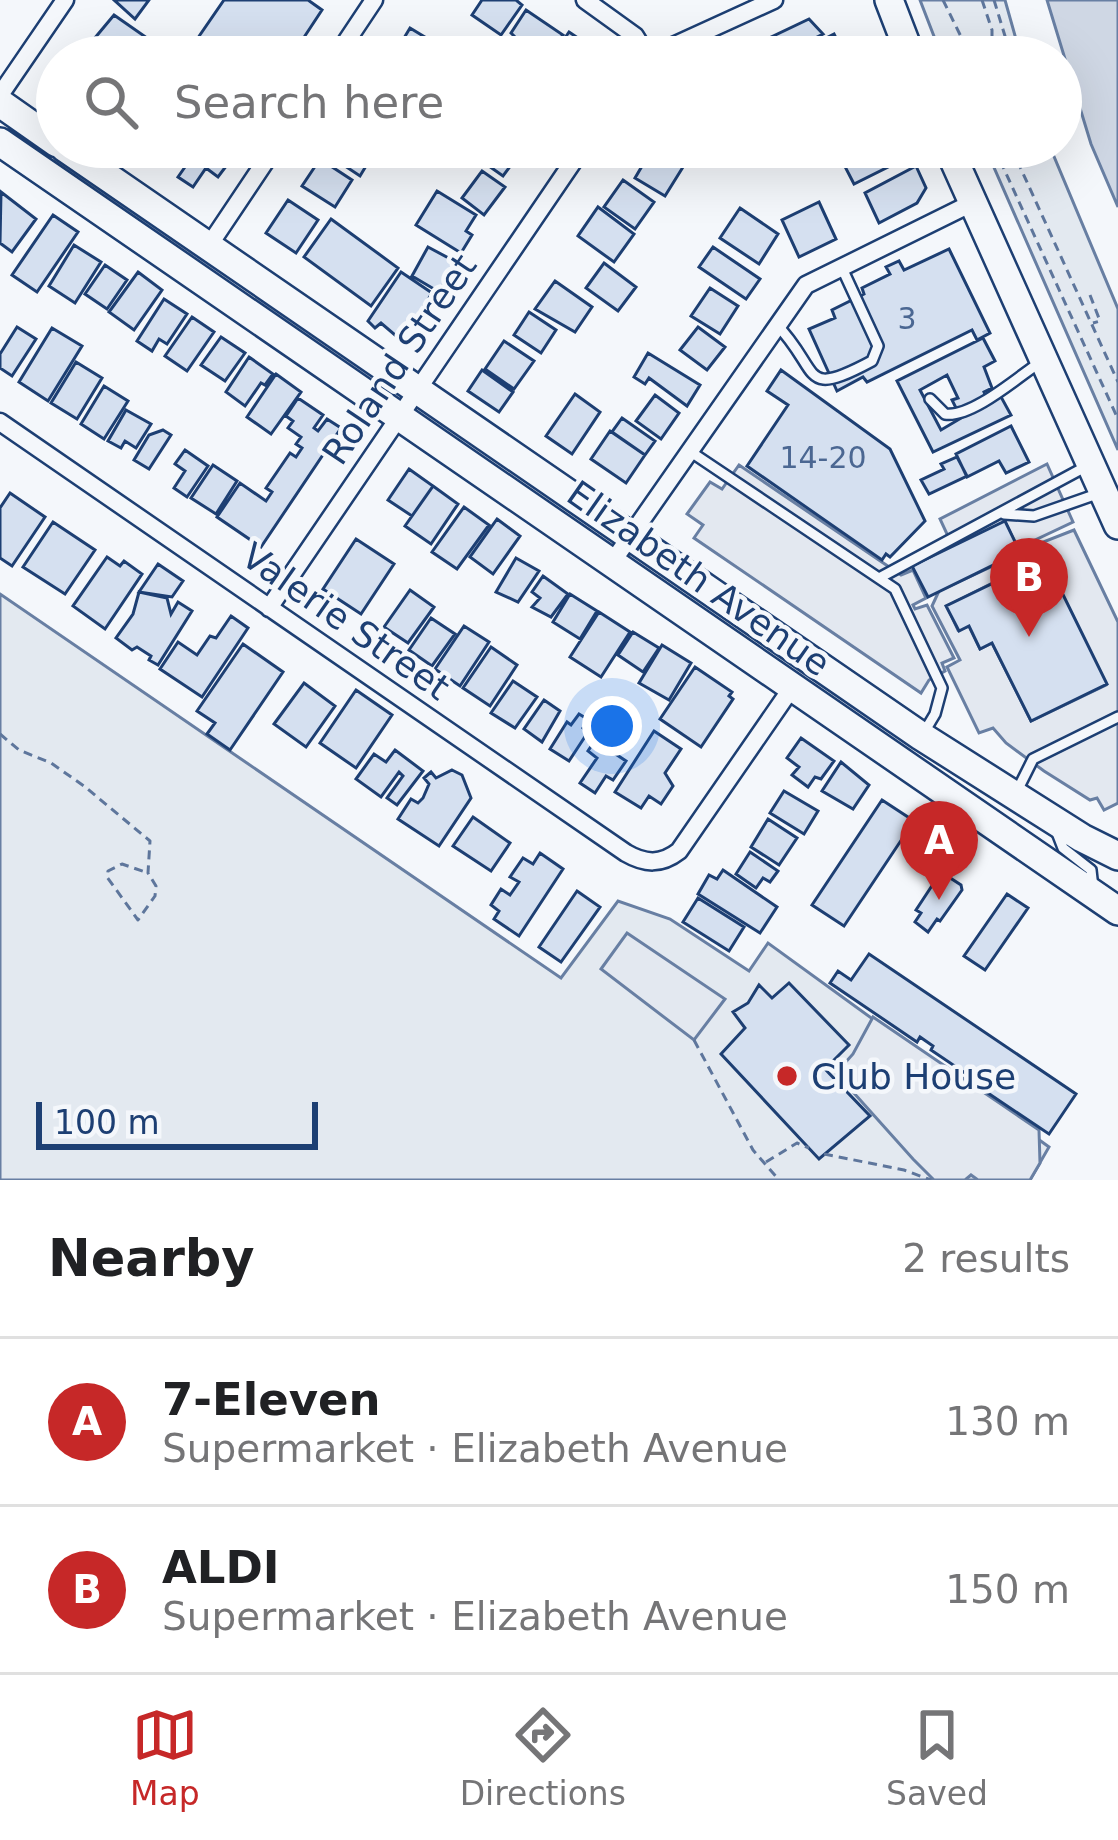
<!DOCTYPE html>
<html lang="en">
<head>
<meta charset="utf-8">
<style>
	body { margin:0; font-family:"DejaVu Sans",sans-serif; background:#f2f2f2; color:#202124 }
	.scale { position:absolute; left:36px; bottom:30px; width:282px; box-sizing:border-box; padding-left:12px; border:6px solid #1d3f73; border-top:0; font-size:33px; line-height:42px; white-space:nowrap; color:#1d3f73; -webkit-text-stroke:9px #f4f7fb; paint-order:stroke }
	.you { position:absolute; left:612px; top:726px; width:42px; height:42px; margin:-30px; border:9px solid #fff; border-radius:50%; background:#1a73e8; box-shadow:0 0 0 18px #1a73e833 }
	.badge { display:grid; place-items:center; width:78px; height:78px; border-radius:50%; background:#c62828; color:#fff; font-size:39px; font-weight:700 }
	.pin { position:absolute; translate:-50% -99px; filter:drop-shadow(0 3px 6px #0008) }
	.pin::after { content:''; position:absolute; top:63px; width:42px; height:36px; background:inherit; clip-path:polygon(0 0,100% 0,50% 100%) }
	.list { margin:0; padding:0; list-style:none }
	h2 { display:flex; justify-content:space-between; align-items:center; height:156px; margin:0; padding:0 48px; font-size:51px }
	h2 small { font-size:39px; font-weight:400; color:#757577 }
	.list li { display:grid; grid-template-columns:78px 1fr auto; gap:36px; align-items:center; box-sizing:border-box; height:168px; padding:0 48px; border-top:3px solid #e0e0e0 }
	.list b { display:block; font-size:45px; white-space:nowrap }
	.list p { margin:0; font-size:39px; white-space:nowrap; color:#757577 }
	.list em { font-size:39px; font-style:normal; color:#757577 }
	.icon { flex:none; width:66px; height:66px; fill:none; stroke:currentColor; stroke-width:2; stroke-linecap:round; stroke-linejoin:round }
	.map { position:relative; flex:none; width:1118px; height:1180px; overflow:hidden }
	.search { position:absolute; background:#fff; box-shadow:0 12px 48px #0002; left:36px; right:36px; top:36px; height:132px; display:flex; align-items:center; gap:30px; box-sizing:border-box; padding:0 42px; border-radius:66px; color:#757577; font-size:45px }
	.sheet { height:492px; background:#fff }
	nav { display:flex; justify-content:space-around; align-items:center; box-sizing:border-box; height:168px; border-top:3px solid #e0e0e0; background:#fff; font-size:33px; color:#757577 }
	nav a { display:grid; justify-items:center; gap:6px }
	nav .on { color:#c62828 }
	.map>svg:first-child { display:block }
</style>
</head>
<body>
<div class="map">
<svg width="1118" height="1180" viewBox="0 0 1118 1180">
	<rect width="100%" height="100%" fill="#f4f7fb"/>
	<path fill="#e3e9f0" stroke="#687fa3" stroke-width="3" d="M 920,0 L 1005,0 L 1021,57 L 942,57 Z
		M 985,147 L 1050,147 L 1118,309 L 1118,450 Z
		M 0,594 L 561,978 L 618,901 L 670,919 L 749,971 L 768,943 L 1049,1147 L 1030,1180 L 0,1180 Z"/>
	<path fill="#e3e8f0" stroke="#687fa3" stroke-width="3" d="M 1047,464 L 1073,522 L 1018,548 L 1005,522 L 953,547 L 940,519 Z
		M 739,465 L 901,575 L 913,570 L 926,598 L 913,605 L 915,609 L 927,605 L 954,658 L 942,663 L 945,671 L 929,680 L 921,693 L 694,538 L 703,525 L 687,514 L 710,482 L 722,489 Z
		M 1074,530 L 1118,622 L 1118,803 L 1104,810 L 1097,798 L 1090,800 L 1044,771 L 1006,743 L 993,728 L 979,733 L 947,667 L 960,660 L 932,606 L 939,591 L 1034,547 L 1040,559 L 947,606 L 958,630 L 969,626 L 980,649 L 992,643 L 1031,721 L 1106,685 L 1038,544 Z
		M 627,933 L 725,999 L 694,1040 L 601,969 Z
		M 873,1017 L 1039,1130 L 1040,1163 L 1030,1180 L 978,1180 L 971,1175 L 965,1180 L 934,1180 L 913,1159 L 836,1073 L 853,1054 Z"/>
	<path fill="#cfd7e4" stroke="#687fa3" stroke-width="3" d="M 1047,0 L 1118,0 L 1118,207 L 1091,144 Z"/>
	<path fill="#d5e0f0" stroke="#1d3f73" stroke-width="3" d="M 114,0 L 149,0 L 135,19 Z
		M 224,0 L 308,0 L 322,10 L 291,57 L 200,57 L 203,52 L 193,45 Z
		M 482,0 L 516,0 L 522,5 L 501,35 L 472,15 Z
		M 526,10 L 563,35 L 547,57 L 531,51 L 527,54 L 510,42 L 514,36 L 511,33 Z
		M 114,15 L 160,47 L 153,57 L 99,57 L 100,52 L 89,45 Z
		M 809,19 L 823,34 L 778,57 L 755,57 L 750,47 Z
		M 410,28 L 443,48 L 438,57 L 411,57 L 398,48 Z
		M 569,32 L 606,57 L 552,57 Z
		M 834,34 L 845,56 L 789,57 Z
		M 199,147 L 211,147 L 230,161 L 218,177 L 206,168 L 193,187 L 178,177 Z
		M 340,147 L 356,147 L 368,155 L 361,163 L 366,166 L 360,176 L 333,158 Z
		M 390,147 L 421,147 L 411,162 Z
		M 487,147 L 518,147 L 522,150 L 503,176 L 479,159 Z
		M 642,147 L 651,147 L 683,167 L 665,196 L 635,178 L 645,161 L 636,156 Z
		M 859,147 L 886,147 L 894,164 L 854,184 L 840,157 Z
		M 320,159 L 352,180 L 335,207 L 302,186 Z
		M 916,166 L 926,188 L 917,203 L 879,223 L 865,193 Z
		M 482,171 L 505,187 L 484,215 L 462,198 Z
		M 623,180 L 654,202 L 635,229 L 604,207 Z
		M 437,191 L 476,215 L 466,231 L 472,235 L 461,253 L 416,225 Z
		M 1,192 L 36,219 L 12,252 L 0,243 Z
		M 288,200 L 318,220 L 296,253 L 266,233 Z
		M 819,202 L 836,239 L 799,257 L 782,220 Z
		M 598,207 L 634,234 L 614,262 L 578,236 Z
		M 740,208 L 778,234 L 759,264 L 720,238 Z
		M 53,215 L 78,232 L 37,292 L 12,275 Z
		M 331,219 L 398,268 L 371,306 L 304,257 Z
		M 74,245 L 101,262 L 75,303 L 49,286 Z
		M 428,247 L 456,262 L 439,292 L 412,276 Z
		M 713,247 L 760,279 L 746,299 L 699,267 Z
		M 949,249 L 990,333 L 977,340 L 972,330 L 867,382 L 863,377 L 837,391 L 809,329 L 835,318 L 832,310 L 864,294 L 862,288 L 890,274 L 886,267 L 899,261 L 904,270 Z
		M 604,263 L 636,287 L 618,311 L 586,288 Z
		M 105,265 L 127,280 L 107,309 L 85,294 Z
		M 138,272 L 162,290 L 134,330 L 109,312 Z
		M 401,272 L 432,293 L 402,341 L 381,323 L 375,328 L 368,321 Z
		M 555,281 L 592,307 L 575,332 L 535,309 Z
		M 710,288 L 738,306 L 720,334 L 691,316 Z
		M 164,299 L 187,314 L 167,344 L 159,339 L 152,351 L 137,341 Z
		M 529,312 L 556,330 L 541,353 L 514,335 Z
		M 192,317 L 214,332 L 187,371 L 165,356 Z
		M 17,327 L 36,339 L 12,376 L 0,368 L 0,354 Z
		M 698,327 L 725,347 L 707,370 L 680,350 Z
		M 52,328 L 82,346 L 48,401 L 19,382 Z
		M 221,337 L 245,353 L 225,381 L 201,365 Z
		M 983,338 L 995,361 L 984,367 L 992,388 L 984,392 L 987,399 L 958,412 L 952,400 L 958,398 L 947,375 L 920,390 L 941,430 L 1000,395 L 1011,415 L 933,452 L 897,381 Z
		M 504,341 L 534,361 L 514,389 L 485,369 Z
		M 648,353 L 700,385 L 687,406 L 649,378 L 645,384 L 634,377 Z
		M 249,357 L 273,374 L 265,385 L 261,383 L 245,406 L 226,392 Z
		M 76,362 L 102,378 L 77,419 L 51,403 Z
		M 482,370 L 513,392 L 499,412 L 468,391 Z
		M 781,370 L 890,449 L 925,521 L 890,557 L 886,554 L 882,560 L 747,466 L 788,405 L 767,391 Z
		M 276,374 L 301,392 L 271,434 L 247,417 Z
		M 104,386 L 128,401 L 104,439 L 81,424 Z
		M 575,394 L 600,412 L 572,454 L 546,436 Z
		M 655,395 L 679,413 L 661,439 L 636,421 Z
		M 298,398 L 323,415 L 314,428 L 318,431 L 327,419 L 341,428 L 261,547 L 217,517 L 240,483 L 266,501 L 272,492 L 266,488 L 290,453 L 296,457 L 302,448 L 296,444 L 301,437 L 288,428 L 293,421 L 286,416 Z
		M 126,410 L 151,424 L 136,448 L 125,441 L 121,448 L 108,441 Z
		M 622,418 L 655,441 L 645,455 L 612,432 Z
		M 1011,426 L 1029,462 L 1006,473 L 999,461 L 967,477 L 956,454 Z
		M 163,430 L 171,435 L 149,469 L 134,460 L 149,435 Z
		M 610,431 L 645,455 L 626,483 L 591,459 Z
		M 185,450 L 208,466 L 187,497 L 174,488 L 185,471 L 175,464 Z
		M 957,457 L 967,476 L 929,494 L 921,480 L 944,469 L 941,464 Z
		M 213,465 L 237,481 L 216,514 L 191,498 Z
		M 409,469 L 433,486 L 412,516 L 388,500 Z
		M 433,486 L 458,504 L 431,544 L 405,526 Z
		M 10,493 L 45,517 L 12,566 L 0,558 L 0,508 Z
		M 464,507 L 489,525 L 457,569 L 432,552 Z
		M 497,519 L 520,536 L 493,574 L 470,557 Z
		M 1005,521 L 1020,552 L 928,597 L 912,566 Z
		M 53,522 L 95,550 L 65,594 L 23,567 Z
		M 356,539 L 394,564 L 361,614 L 323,589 Z
		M 107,557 L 120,566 L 124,561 L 142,574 L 105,629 L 73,606 Z
		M 516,558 L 539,571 L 518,602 L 496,592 Z
		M 1045,558 L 1107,684 L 1031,721 L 992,643 L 980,649 L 969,626 L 959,631 L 946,606 Z
		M 158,564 L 183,581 L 172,597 L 139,592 Z
		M 543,576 L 568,594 L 551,617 L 532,607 L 540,598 L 532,592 Z
		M 410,590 L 434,607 L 408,643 L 384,627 Z
		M 139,592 L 167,598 L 171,614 L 178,602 L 192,611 L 158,665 L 149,660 L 151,656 L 137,647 L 132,650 L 116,638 L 133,614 Z
		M 570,594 L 597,611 L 580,639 L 553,622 Z
		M 599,612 L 630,632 L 601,677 L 570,657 Z
		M 231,616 L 248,628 L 202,697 L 160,669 L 178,642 L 197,655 L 210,636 L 216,638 Z
		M 431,618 L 455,634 L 432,666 L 409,650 Z
		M 464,626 L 489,642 L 460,686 L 435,669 Z
		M 633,632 L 659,648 L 643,672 L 618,655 Z
		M 243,644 L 283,672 L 230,750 L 207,734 L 215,723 L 197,711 Z
		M 662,645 L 691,663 L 669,700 L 639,683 Z
		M 491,647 L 517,665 L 490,706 L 463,688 Z
		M 695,667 L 732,692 L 729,696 L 733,699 L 701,747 L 660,719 Z
		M 513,681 L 537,697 L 515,728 L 491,713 Z
		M 304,683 L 335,706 L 306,747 L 274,724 Z
		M 356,690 L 392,715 L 356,768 L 320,743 Z
		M 544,700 L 560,711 L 542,742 L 524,729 Z
		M 579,714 L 589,720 L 583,728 L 588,732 L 569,761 L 550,749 L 567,722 L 571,725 Z
		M 606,724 L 616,730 L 605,747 L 626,761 L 613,780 L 606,776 L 595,793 L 580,783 L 597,758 L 588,751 Z
		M 654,731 L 681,749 L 665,773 L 673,786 L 661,804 L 649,796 L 641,808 L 615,792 Z
		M 801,738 L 834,761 L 821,779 L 815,777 L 808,787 L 792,775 L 799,767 L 787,758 Z
		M 395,750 L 423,771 L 397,805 L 387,798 L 403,776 L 399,772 L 381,797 L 356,779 L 374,754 L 386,762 Z
		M 841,762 L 869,785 L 853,809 L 822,791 Z
		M 452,770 L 462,775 L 471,798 L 439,846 L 398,819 L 411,799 L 418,803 L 423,798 L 429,784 L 424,778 L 431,772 L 436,778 Z
		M 784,791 L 818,811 L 804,834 L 770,813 Z
		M 882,800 L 914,821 L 844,926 L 812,905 Z
		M 473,817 L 510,843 L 491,871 L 453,846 Z
		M 768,819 L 797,838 L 779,865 L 751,847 Z
		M 750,852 L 778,871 L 770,882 L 763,878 L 756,888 L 736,874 Z
		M 540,853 L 563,869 L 519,936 L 494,919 L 499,911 L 491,905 L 501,889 L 510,895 L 519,882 L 510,877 L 523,858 L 533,864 Z
		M 723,870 L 777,907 L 760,933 L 698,894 L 709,875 L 717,879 Z
		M 941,872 L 961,885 L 962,890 L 940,921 L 937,919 L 928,932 L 915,922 L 921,913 L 916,910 Z
		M 577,891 L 600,907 L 561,962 L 539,947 Z
		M 1007,894 L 1028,908 L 985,970 L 964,956 Z
		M 698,898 L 744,927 L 729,951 L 683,922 Z
		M 869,954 L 1076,1094 L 1049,1134 L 979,1087 L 985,1078 L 969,1067 L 965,1073 L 931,1050 L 933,1046 L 920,1037 L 917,1042 L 830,983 L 838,971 L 851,980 Z
		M 789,983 L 849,1045 L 825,1069 L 870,1116 L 819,1159 L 721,1054 L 745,1028 L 733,1012 L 748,1003 L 759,985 L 772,998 Z"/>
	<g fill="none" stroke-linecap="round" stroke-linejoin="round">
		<g stroke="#1d3f73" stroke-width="14">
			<path id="service" d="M 776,324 C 822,371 799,400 872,361 L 878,346 L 841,266
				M 930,399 L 945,414 C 971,418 1017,378 1039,363
				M 688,450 L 895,589 L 942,688 L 935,714 L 923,734
				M 1004,514 L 1034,516 L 1097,494
				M 881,577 L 1087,466
				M 1016,793 L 1033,759 L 1118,717
				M 1056,830 L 1063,848 L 1091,870 L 1093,888"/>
		</g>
		<g stroke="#1d3f73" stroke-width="21">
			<path id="minor" d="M 585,0 L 635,36 L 648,57
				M 336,57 L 374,0
				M 649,57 L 774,0
				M 0,95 L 65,0
				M 208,247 L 275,147
				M 0,422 L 626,853 C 645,864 661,865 679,851 L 793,686
				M 613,561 L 806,285 L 974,202
				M 269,608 L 583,147"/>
		</g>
		<g stroke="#1d3f73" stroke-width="32">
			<path id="primary" d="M 889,0 L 911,57
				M 948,147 L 1118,525"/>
		</g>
		<g stroke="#1d3f73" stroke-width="32">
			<path id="trunk" d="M 0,103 L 57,143
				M 0,142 L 1118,911
				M 64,147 L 921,736 L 1082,838 L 1118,856"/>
		</g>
		<path stroke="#5e769c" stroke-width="3" stroke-dasharray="9 6" stroke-linecap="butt" d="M 943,0 L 971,57
			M 982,0 L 992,30 L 992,57
			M 994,0 L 1005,36 L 1002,57
			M 994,147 L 1118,419
			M 1011,147 L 1118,382
			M 1090,295 L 1100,321 L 1093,323
			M 0,734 L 19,750 L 51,763 L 84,786 L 150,841 L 148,873 L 156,886 L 155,896 L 138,920 L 107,877 L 108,871 L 122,864 L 148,873
			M 694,1040 L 753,1150 L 779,1180
			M 824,1154 L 904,1170 L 931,1180
			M 766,1162 L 797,1143 L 809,1148"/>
		<use href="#service" stroke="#f4f7fb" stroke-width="9"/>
		<use href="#minor" stroke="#f4f7fb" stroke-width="16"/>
		<use href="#primary" stroke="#f4f7fb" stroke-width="27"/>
		<use href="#trunk" stroke="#f4f7fb" stroke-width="27"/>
	</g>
	<circle fill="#c62828" stroke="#f4f7fb" stroke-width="4.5" cx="787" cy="1076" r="12"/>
	<g text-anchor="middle" stroke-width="9" stroke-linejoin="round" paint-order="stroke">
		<g font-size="30" fill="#4b6792">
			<text x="907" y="329">3</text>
			<text x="823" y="468">14-20</text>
		</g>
		<g font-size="36" fill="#1d3f73" stroke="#f4f7fb">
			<text transform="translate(399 359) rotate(-56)" y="13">Roland Street</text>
			<text transform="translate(699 578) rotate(35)" y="13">Elizabeth Avenue</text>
			<text transform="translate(346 621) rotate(35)" y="13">Valerie Street</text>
		</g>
		<g font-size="36" fill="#1d3f73" stroke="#f4f7fb" text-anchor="start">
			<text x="811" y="1089">Club House</text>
		</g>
	</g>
</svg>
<div class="scale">100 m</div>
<div class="you"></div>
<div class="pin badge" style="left:939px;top:900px">A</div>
<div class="pin badge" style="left:1029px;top:637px">B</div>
<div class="search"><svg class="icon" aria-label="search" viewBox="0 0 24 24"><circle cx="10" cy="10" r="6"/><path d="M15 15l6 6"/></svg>Search here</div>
</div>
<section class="sheet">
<h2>Nearby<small>2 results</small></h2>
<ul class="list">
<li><span class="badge">A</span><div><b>7-Eleven</b><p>Supermarket · Elizabeth Avenue</p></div><em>130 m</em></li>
<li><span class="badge">B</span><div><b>ALDI</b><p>Supermarket · Elizabeth Avenue</p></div><em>150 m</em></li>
</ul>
</section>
<nav>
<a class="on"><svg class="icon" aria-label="map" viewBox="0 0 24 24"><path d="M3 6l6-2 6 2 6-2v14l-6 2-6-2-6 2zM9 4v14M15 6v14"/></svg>Map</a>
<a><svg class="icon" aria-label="directions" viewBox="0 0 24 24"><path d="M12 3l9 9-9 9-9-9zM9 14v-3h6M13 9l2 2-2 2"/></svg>Directions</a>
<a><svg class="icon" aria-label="saved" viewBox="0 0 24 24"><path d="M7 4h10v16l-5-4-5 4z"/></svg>Saved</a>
</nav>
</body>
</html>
